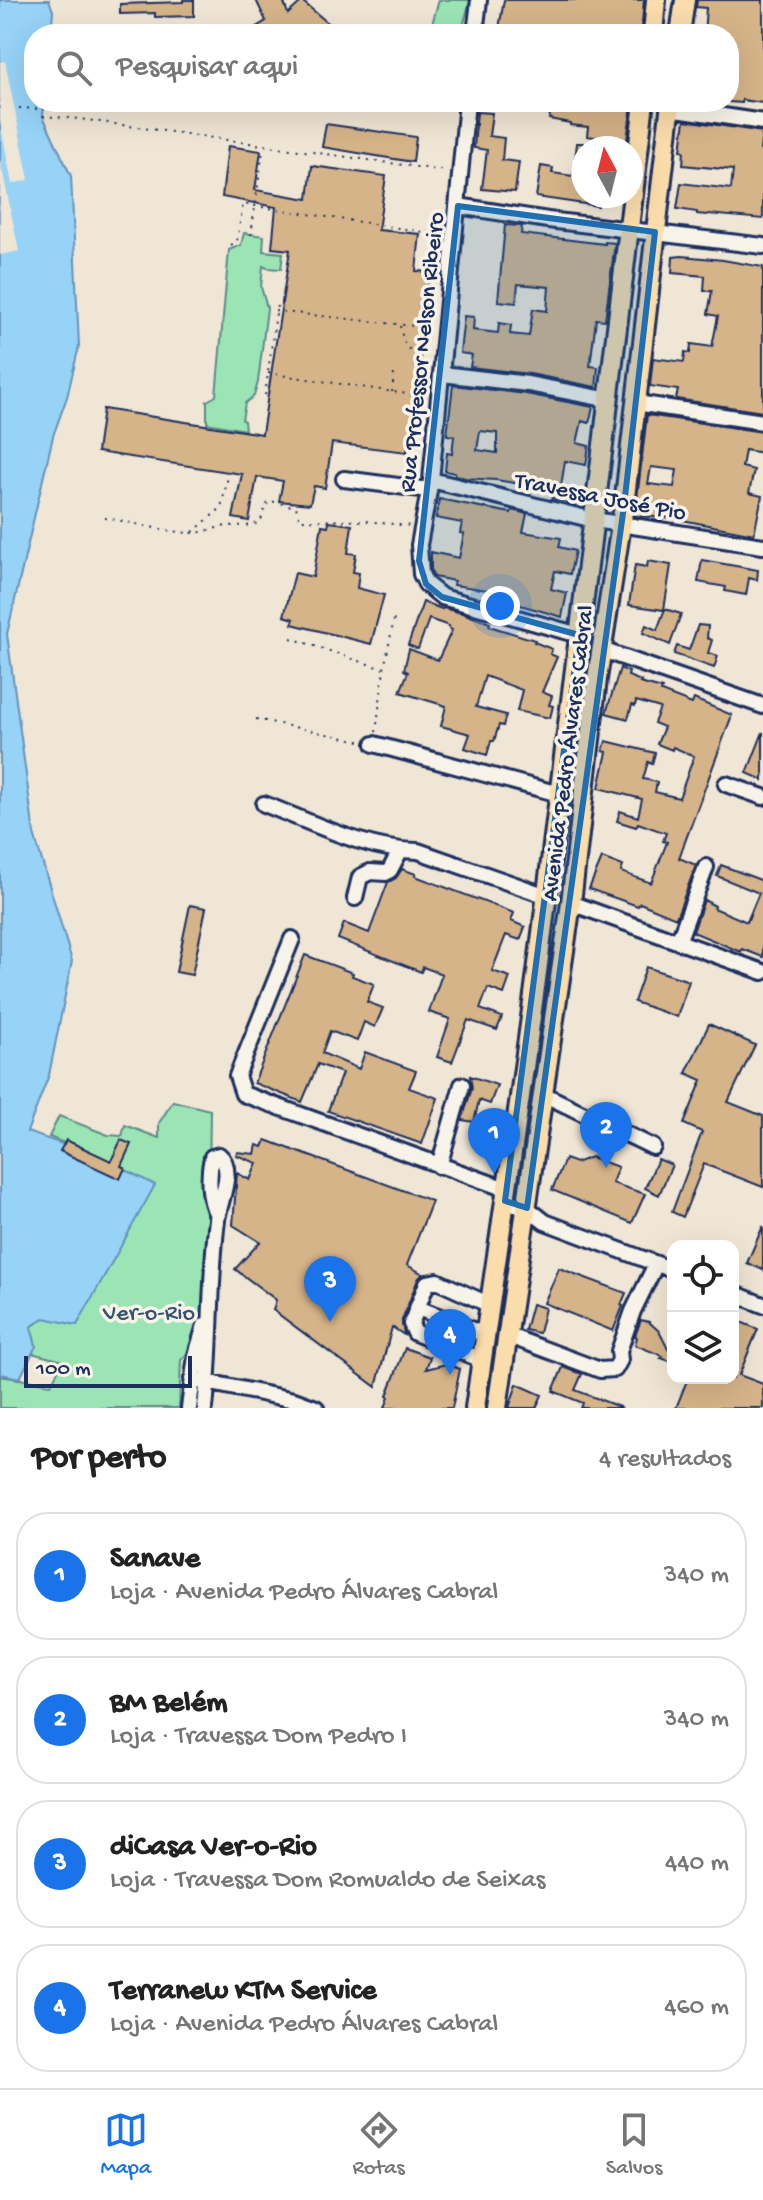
<!DOCTYPE html>
<html lang="pt">
<head>
<meta charset="utf-8">
<style>
	body { margin:0; font-family:"Gochi Hand",sans-serif; background:#f6f6f6; color:#222 }
	.controls { position:absolute; right:24px; bottom:24px; display:grid; overflow:hidden; border-radius:16px; box-shadow:0 8px 32px #0002 }
	.controls button { width:72px; height:72px; display:grid; place-items:center; padding:0; border:0; border-bottom:2px solid #e0e0e0; background:#fff; color:#222; font:40px sans-serif }
	.compass { position:absolute; left:571px; top:136px; width:72px; height:72px; border-radius:50%; background:#fff; box-shadow:0 8px 32px #0002; rotate:353deg }
	.scale { position:absolute; left:24px; bottom:20px; width:168px; box-sizing:border-box; padding-left:8px; border:4px solid #1b2f5e; border-top:0; font-size:22px; line-height:28px; white-space:nowrap; color:#1b2f5e; -webkit-text-stroke:6px #f7f3e8; paint-order:stroke }
	.you { position:absolute; left:500px; top:606px; width:28px; height:28px; margin:-20px; border:6px solid #fff; border-radius:50%; background:#1a73e8; box-shadow:0 0 0 12px #1a73e833 }
	.badge { display:grid; place-items:center; width:52px; height:52px; border-radius:50%; background:#1a73e8; color:#fff; font-size:26px; font-weight:700 }
	.pin { position:absolute; translate:-50% -66px; filter:drop-shadow(0 2px 4px #0008) }
	.pin::after { content:''; position:absolute; top:42px; width:28px; height:24px; background:inherit; clip-path:polygon(0 0,100% 0,50% 100%) }
	.list { margin:0; padding:0; list-style:none }
	h2 { display:flex; justify-content:space-between; align-items:center; height:104px; margin:0; padding:0 32px; font-size:34px }
	h2 small { font-size:26px; font-weight:400; color:#767676 }
	.list li { display:grid; grid-template-columns:52px 1fr auto; gap:24px; align-items:center; box-sizing:border-box; height:128px; margin:0 16px 16px; padding:0 16px; border:2px solid #e0e0e0; border-radius:32px }
	.list b { display:block; font-size:30px; white-space:nowrap }
	.list p { margin:0; font-size:26px; white-space:nowrap; color:#767676 }
	.list em { font-size:26px; font-style:normal; color:#767676 }
	.icon { flex:none; width:44px; height:44px; fill:none; stroke:currentColor; stroke-width:2; stroke-linecap:round; stroke-linejoin:round }
	.map { position:relative; flex:none; width:763px; height:1408px; overflow:hidden }
	.search { position:absolute; background:#fff; box-shadow:0 8px 32px #0002; left:24px; right:24px; top:24px; height:88px; display:flex; align-items:center; gap:20px; box-sizing:border-box; padding:0 28px; border-radius:32px; color:#767676; font-size:30px }
	.sheet { height:680px; background:#fff }
	nav { display:flex; justify-content:space-around; align-items:center; box-sizing:border-box; height:112px; border-top:2px solid #e0e0e0; background:#fff; font-size:22px; color:#767676 }
	nav a { display:grid; justify-items:center; gap:4px }
	nav .on { color:#1a73e8 }
	.map>svg:first-child { display:block }
</style>
</head>
<body>
<div class="map">
<svg width="763" height="1408" viewBox="0 0 763 1408">
	<rect width="100%" height="100%" fill="#f0e6d5"/>
	<filter id="ink" filterUnits="userSpaceOnUse"><feTurbulence type="fractalNoise" baseFrequency=".0125" numOctaves="2"/><feDisplacementMap in="SourceGraphic" scale="16" xChannelSelector="R" yChannelSelector="G"/><feConvolveMatrix kernelMatrix="1 2 1 2 8 2 1 2 1" color-interpolation-filters="sRGB"/></filter>
	<g filter="url(#ink)">
		<path fill="#9be5b5" stroke="#5b8a8a" stroke-width="2" d="M 439,0 L 470,0 L 461,34 L 429,34 Z
			M 244,233 L 264,236 L 263,251 L 283,253 L 281,269 L 267,268 L 263,266 L 261,287 L 267,308 L 258,382 L 254,396 L 245,403 L 242,420 L 244,421 L 245,430 L 207,423 L 207,401 L 216,396 L 229,250 L 241,245 Z
			M 173,1101 L 210,1110 L 207,1321 L 197,1344 L 181,1360 L 179,1408 L 0,1408 L 0,1376 L 51,1384 L 63,1361 L 31,1353 L 36,1346 L 31,1327 L 44,1318 L 154,1185 L 100,1157 L 49,1137 L 59,1116 L 108,1135 L 122,1136 L 125,1125 L 159,1138 L 159,1123 Z"/>
		<path fill="#96d3f7" stroke="#6591ba" stroke-width="2" d="M 0,0 L 49,0 L 53,11 L 51,34 L 34,34 L 34,102 L 44,102 L 43,116 L 71,176 L 79,346 L 67,397 L 53,436 L 7,634 L 34,834 L 72,961 L 49,1075 L 27,1132 L 100,1157 L 155,1185 L 77,1325 L 44,1318 L 31,1327 L 36,1346 L 20,1378 L 0,1374 Z"/>
		<path fill="#f0e6d5" d="M 5,61 L 29,180 L 12,184 L 0,121 L 0,62 Z
			M 0,159 L 19,251 L 0,255 Z"/>
		<path fill="#d6b489" stroke="#1b2f5e" stroke-width="2" fill-rule="evenodd" d="M 183,0 L 194,0 L 194,16 L 155,17 L 155,13 L 120,14 L 120,4 L 183,2 Z
			M 256,0 L 283,0 L 288,14 L 302,1 L 341,34 L 316,34 L 310,29 L 304,34 L 245,34 L 266,21 Z
			M 504,0 L 644,0 L 641,34 L 602,31 L 601,34 L 498,34 Z
			M 697,0 L 763,0 L 763,103 L 742,100 L 742,103 L 729,102 L 729,34 L 704,34 L 706,8 L 696,7 Z
			M 552,102 L 610,102 L 632,105 L 626,147 L 606,144 L 607,139 L 587,136 L 588,127 L 570,125 L 570,123 L 549,119 Z
			M 477,112 L 492,113 L 489,136 L 504,138 L 502,160 L 519,162 L 515,192 L 482,189 L 487,150 L 474,148 Z
			M 685,120 L 762,132 L 760,150 L 763,151 L 763,219 L 708,214 L 707,215 L 697,214 L 697,212 L 677,209 L 681,183 L 731,189 L 733,170 L 683,165 L 684,151 L 681,150 Z
			M 326,124 L 416,137 L 413,162 L 322,147 Z
			M 577,143 L 583,143 L 583,196 L 599,196 L 598,206 L 536,197 L 541,166 L 553,168 L 552,173 L 573,176 Z
			M 228,146 L 261,151 L 255,190 L 308,199 L 312,166 L 386,176 L 378,230 L 420,234 L 416,271 L 429,272 L 417,396 L 407,452 L 332,443 L 325,488 L 314,486 L 310,504 L 279,501 L 283,481 L 257,477 L 249,521 L 233,518 L 242,474 L 97,452 L 103,409 L 262,434 L 290,250 L 272,248 L 276,207 L 222,197 Z
			M 505,225 L 522,226 L 521,234 L 605,244 L 605,242 L 615,243 L 605,320 L 596,319 L 590,366 L 598,367 L 596,387 L 530,374 L 470,367 L 472,355 L 460,353 L 464,316 L 474,317 L 473,330 L 498,333 L 499,323 L 511,325 L 510,334 L 529,336 L 533,309 L 547,311 L 549,287 L 518,284 L 516,303 L 498,301 Z
			M 682,256 L 723,260 L 763,267 L 763,412 L 676,399 L 678,390 L 650,386 L 653,358 L 684,362 L 685,352 L 690,353 L 691,344 L 712,347 L 718,316 L 708,314 L 712,291 L 704,291 L 705,276 L 672,273 L 673,257 Z
			M 453,385 L 526,394 L 593,407 L 589,423 L 582,421 L 577,443 L 589,446 L 586,465 L 565,461 L 561,486 L 527,481 L 527,485 L 496,480 L 465,478 L 455,475 L 455,473 L 445,471 L 447,453 L 452,454 L 454,436 L 447,435 ZM 480,431 L 497,433 L 497,453 L 477,450 Z
			M 647,415 L 763,432 L 763,453 L 745,450 L 742,467 L 754,470 L 749,493 L 762,496 L 754,534 L 672,518 L 635,516 ZM 651,467 L 677,470 L 674,487 L 648,484 Z
			M 554,487 L 582,493 L 580,502 L 576,501 L 575,505 L 567,503 L 567,501 L 552,499 Z
			M 439,499 L 511,513 L 512,510 L 527,514 L 523,532 L 561,538 L 559,547 L 575,551 L 570,574 L 555,571 L 551,589 L 567,593 L 562,617 L 510,602 L 510,600 L 494,596 L 495,591 L 453,585 L 454,581 L 434,577 L 431,571 L 431,552 L 459,558 L 464,534 L 460,533 L 462,523 L 436,518 Z
			M 329,522 L 352,525 L 348,553 L 356,554 L 353,572 L 359,573 L 357,588 L 384,595 L 371,644 L 292,624 L 294,619 L 284,616 L 295,573 L 313,577 L 322,525 L 328,526 Z
			M 702,560 L 758,570 L 757,580 L 749,578 L 746,595 L 725,591 L 726,587 L 698,582 Z
			M 648,561 L 671,565 L 664,610 L 629,605 L 635,565 L 647,567 Z
			M 423,602 L 442,609 L 443,608 L 462,613 L 490,623 L 489,626 L 535,640 L 534,642 L 552,649 L 550,654 L 557,657 L 542,692 L 552,696 L 549,705 L 553,706 L 550,718 L 517,711 L 522,690 L 485,676 L 476,707 L 506,715 L 503,726 L 499,725 L 494,741 L 491,741 L 487,755 L 465,748 L 470,734 L 441,726 L 446,706 L 400,692 L 408,672 L 404,670 L 409,649 L 438,660 L 452,630 L 449,628 L 449,626 L 429,619 L 418,649 L 408,645 Z
			M 665,609 L 681,614 L 670,645 L 643,633 L 646,625 L 657,630 Z
			M 698,625 L 708,626 L 707,638 L 712,640 L 708,653 L 718,656 L 714,668 L 674,654 L 677,646 L 689,650 Z
			M 620,668 L 629,672 L 628,676 L 641,681 L 640,683 L 662,689 L 661,692 L 692,704 L 694,699 L 732,715 L 679,858 L 696,865 L 676,918 L 640,903 L 638,906 L 589,889 L 602,858 L 623,866 L 621,872 L 651,883 L 667,842 L 663,841 L 666,833 L 638,823 L 636,827 L 617,821 L 620,811 L 638,817 L 642,799 L 599,788 L 607,752 L 603,751 L 606,741 L 655,753 L 652,764 L 648,762 L 643,779 L 657,782 L 655,792 L 679,798 L 694,756 L 673,747 L 672,750 L 657,744 L 664,727 L 654,723 L 660,708 L 636,701 L 635,706 L 632,705 L 628,719 L 606,713 Z
			M 763,732 L 763,780 L 747,773 Z
			M 721,865 L 763,881 L 763,957 L 742,949 L 741,952 L 693,932 L 704,900 L 715,906 L 714,908 L 747,922 L 759,893 L 717,876 Z
			M 402,869 L 416,874 L 415,876 L 514,913 L 511,921 L 525,927 L 520,940 L 506,935 L 492,971 L 510,977 L 504,994 L 488,988 L 480,1009 L 502,1017 L 497,1030 L 468,1020 L 452,1062 L 437,1057 L 450,1019 L 429,1012 L 442,974 L 423,967 L 421,972 L 338,939 L 344,923 L 369,933 L 388,882 L 396,878 Z
			M 190,905 L 206,908 L 192,975 L 176,972 Z
			M 305,955 L 353,973 L 352,976 L 374,984 L 367,1002 L 383,1008 L 375,1027 L 364,1022 L 357,1041 L 330,1031 L 322,1053 L 359,1069 L 365,1052 L 416,1071 L 409,1088 L 438,1098 L 422,1144 L 328,1111 L 342,1073 L 318,1064 L 302,1102 L 254,1083 Z
			M 646,967 L 689,981 L 677,1017 L 634,1002 Z
			M 709,1024 L 755,1045 L 728,1102 L 763,1116 L 763,1187 L 704,1164 L 683,1217 L 672,1212 L 702,1132 L 684,1124 L 702,1080 L 686,1073 Z
			M 470,1076 L 497,1085 L 490,1104 L 479,1100 L 474,1122 L 462,1120 L 472,1088 Z
			M 66,1140 L 111,1161 L 121,1140 L 131,1144 L 121,1166 L 125,1168 L 120,1179 L 60,1151 Z
			M 266,1140 L 432,1201 L 407,1265 L 423,1274 L 418,1279 L 402,1320 L 404,1335 L 392,1327 L 376,1387 L 273,1310 L 276,1300 L 235,1269 L 260,1242 L 233,1225 L 237,1173 L 250,1180 L 257,1163 L 236,1155 L 237,1152 L 255,1154 L 257,1145 L 263,1147 Z
			M 591,1157 L 618,1167 L 612,1183 L 645,1194 L 632,1223 L 552,1190 L 565,1159 L 576,1163 Z
			M 658,1159 L 672,1165 L 659,1195 L 645,1188 Z
			M 763,1226 L 763,1270 L 747,1263 Z
			M 559,1268 L 626,1293 L 621,1305 L 623,1306 L 613,1331 L 544,1303 Z
			M 532,1304 L 545,1308 L 539,1333 L 525,1330 Z
			M 733,1319 L 758,1329 L 739,1375 L 763,1384 L 763,1408 L 676,1408 L 688,1378 L 733,1378 Z
			M 641,1320 L 649,1322 L 659,1331 L 668,1349 L 673,1343 L 673,1362 L 661,1358 L 663,1356 L 635,1345 L 637,1337 L 635,1336 Z
			M 405,1348 L 430,1357 L 426,1369 L 446,1364 L 460,1369 L 452,1408 L 385,1408 L 389,1397 L 387,1396 Z
			M 563,1367 L 582,1374 L 575,1390 L 622,1408 L 581,1408 L 583,1403 L 553,1391 Z
			M 517,1384 L 542,1395 L 536,1408 L 509,1408 Z"/>
		<g fill="none" stroke-linecap="round" stroke-linejoin="round">
			<g stroke="#1b2f5e" stroke-width="20">
				<path id="minor" d="M 475,34 L 479,0
					M 467,102 L 431,480 L 419,545 L 421,574 L 426,584 L 442,597 L 579,635
					M 670,108 L 763,122
					M 458,206 L 548,220 L 763,246
					M 442,374 L 528,384 L 610,400
					M 636,403 L 763,422
					M 344,479 L 429,490
					M 431,480 L 594,520 L 763,546
					M 602,650 L 763,706
					M 374,744 L 559,794
					M 726,784 L 763,797
					M 264,804 C 311,822 367,851 418,851 L 547,896
					M 355,898 L 360,877 L 370,872 L 386,873 L 390,870 L 400,851
					M 571,903 L 763,972
					M 292,939 L 237,1076 L 243,1094 L 506,1189
					M 678,942 L 706,867
					M 543,1094 L 653,1147
					M 439,1166 L 462,1085
					M 505,1201 L 527,1208 L 545,1222 L 673,1270
					M 733,1293 L 763,1305
					M 418,1308 L 485,1335
					M 509,1336 L 600,1370 L 615,1369 L 620,1360 L 619,1351 L 633,1311 L 656,1264
					M 482,1360 L 415,1333 L 411,1324 L 427,1283 L 437,1281 L 490,1305
					M 192,1379 L 294,1400 L 316,1408
					M 189,1408 L 196,1355 L 205,1325
					M 205,1408 C 212,1345 209,1283 217,1220 C 219,1202 236,1169 219,1155 L 212,1157 C 208,1175 208,1198 217,1215"/>
			</g>
			<g stroke="#1b2f5e" stroke-width="24">
				<path id="major" d="M 653,34 L 656,0
					M 680,34 L 685,0
					M 475,1408 C 498,1244 524,1081 544,917 C 579,645 612,374 644,102
					M 497,1408 L 571,903 L 597,679 L 624,506 L 671,102"/>
			</g>
			<path stroke="#1b2f5e" stroke-width="2" stroke-dasharray="2 6" stroke-linecap="butt" d="M 19,108 L 44,109 L 43,116 L 80,119 L 446,171
				M 251,235 L 263,150
				M 231,245 L 237,241 L 243,204 L 431,233
				M 275,311 L 414,326 L 417,322 L 422,288
				M 400,326 C 403,339 404,354 421,351 L 425,343 L 431,302 L 435,303
				M 268,373 L 427,397
				M 392,392 L 394,374
				M 265,395 L 277,305
				M 105,518 C 131,522 166,532 191,533 C 204,533 216,527 228,526 C 247,524 262,532 265,506 L 271,501 L 296,507 L 300,520 L 366,521 L 410,526
				M 193,532 L 221,508 L 229,472
				M 291,638 L 383,669
				M 256,719 L 360,741
				M 376,732 L 384,669 L 395,614"/>
			<use href="#minor" stroke="#f7f3e8" stroke-width="14"/>
			<use href="#major" stroke="#fbddab" stroke-width="18"/>
		</g>
	</g>
	<path fill="#1f6fb2" fill-opacity="0.2" stroke="#1f6fb2" stroke-width="6" stroke-linejoin="round" d="M 458,206 L 655,232 L 624,506 L 527,1208 L 505,1201 L 579,635 L 442,597 L 426,584 L 419,561 Z"/>
	<g text-anchor="middle" stroke-width="7" stroke-linejoin="round" paint-order="stroke">
		<g font-size="24" fill="#1b2f5e" stroke="#f7f3e8">
			<text transform="translate(420 352) rotate(-84)" y="8">Rua Professor Nelson Ribeiro</text>
			<text transform="translate(601 495) rotate(11)" y="8">Travessa José Pio</text>
			<text transform="translate(566 753) rotate(-83)" y="8">Avenida Pedro Álvares Cabral</text>
		</g>
		<g font-size="24" fill="#35536f" stroke="#f7f3e8">
			<text x="149" y="1319">Ver-o-Rio</text>
		</g>
	</g>
</svg>
<div class="controls">
<button><svg class="icon" aria-label="locate" viewBox="0 0 24 24"><circle cx="12" cy="12" r="6"/><path d="M12 2v4M12 18v4M2 12h4M18 12h4"/></svg></button>
<button><svg class="icon" aria-label="layers" viewBox="0 0 24 24"><path d="M12 4l9 5-9 5-9-5zM3 14l9 5 9-5"/></svg></button>
</div>
<svg class="compass" viewBox="-18 -18 36 36"><path d="M0-13l5 13h-10z" fill="#e53935"/><path d="M0 13l5-13h-10z" fill="#767676"/></svg>
<div class="scale">100 m</div>
<div class="you"></div>
<div class="pin badge" style="left:494px;top:1174px">1</div>
<div class="pin badge" style="left:606px;top:1168px">2</div>
<div class="pin badge" style="left:330px;top:1322px">3</div>
<div class="pin badge" style="left:450px;top:1375px">4</div>
<div class="search"><svg class="icon" aria-label="search" viewBox="0 0 24 24"><circle cx="10" cy="10" r="6"/><path d="M15 15l6 6"/></svg>Pesquisar aqui</div>
</div>
<section class="sheet">
<h2>Por perto<small>4 resultados</small></h2>
<ul class="list">
<li><span class="badge">1</span><div><b>Sanave</b><p>Loja · Avenida Pedro Álvares Cabral</p></div><em>340 m</em></li>
<li><span class="badge">2</span><div><b>BM Belém</b><p>Loja · Travessa Dom Pedro I</p></div><em>340 m</em></li>
<li><span class="badge">3</span><div><b>diCasa Ver-o-Rio</b><p>Loja · Travessa Dom Romualdo de Seixas</p></div><em>440 m</em></li>
<li><span class="badge">4</span><div><b>Terranew KTM Service</b><p>Loja · Avenida Pedro Álvares Cabral</p></div><em>460 m</em></li>
</ul>
</section>
<nav>
<a class="on"><svg class="icon" aria-label="map" viewBox="0 0 24 24"><path d="M3 6l6-2 6 2 6-2v14l-6 2-6-2-6 2zM9 4v14M15 6v14"/></svg>Mapa</a>
<a><svg class="icon" aria-label="directions" viewBox="0 0 24 24"><path d="M12 3l9 9-9 9-9-9zM9 14v-3h6M13 9l2 2-2 2"/></svg>Rotas</a>
<a><svg class="icon" aria-label="saved" viewBox="0 0 24 24"><path d="M7 4h10v16l-5-4-5 4z"/></svg>Salvos</a>
</nav>
</body>
</html>
